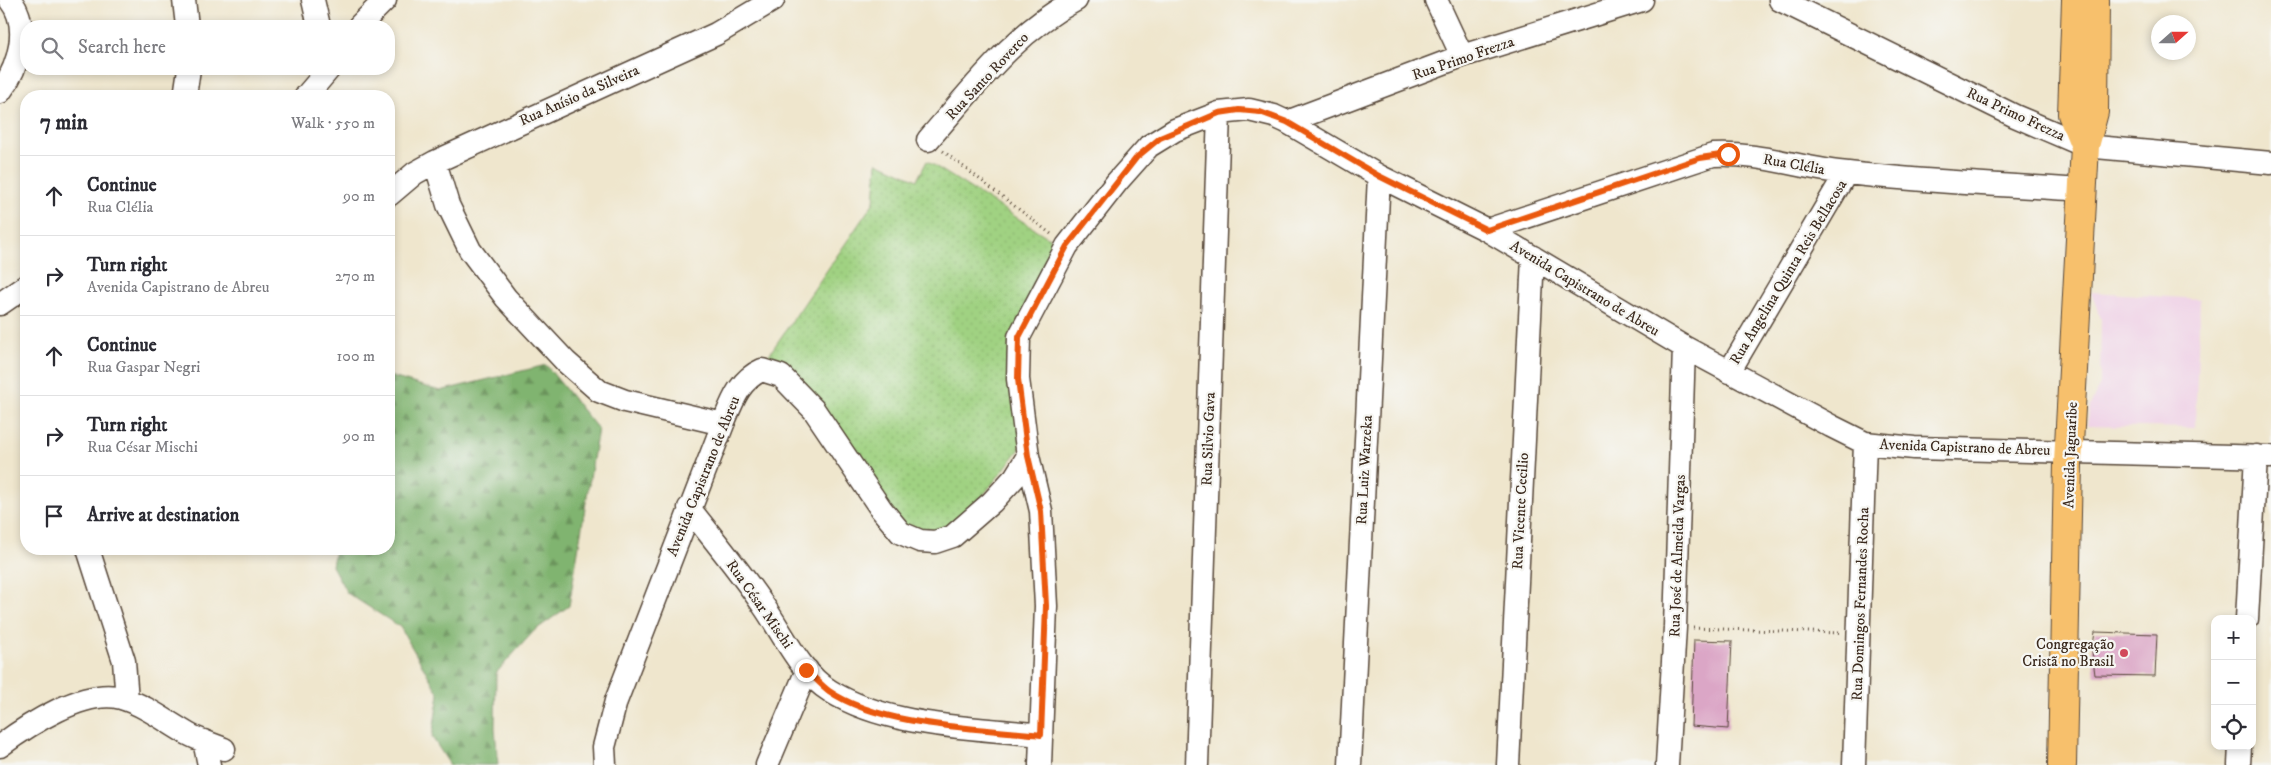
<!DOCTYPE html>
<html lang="en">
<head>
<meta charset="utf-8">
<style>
	body { margin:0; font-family:"IM FELL DW Pica",serif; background:#f2f2f3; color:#2b2b33 }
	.controls { position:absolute; right:15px; bottom:15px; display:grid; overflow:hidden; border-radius:10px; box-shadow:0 2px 8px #0003 }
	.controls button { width:45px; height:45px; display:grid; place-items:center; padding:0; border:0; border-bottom:1px solid #e1e1e2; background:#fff; color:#2b2b33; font:25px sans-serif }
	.compass { position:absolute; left:2151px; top:15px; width:45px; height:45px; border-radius:50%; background:#fff; box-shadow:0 2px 8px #0003; rotate:69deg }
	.stop { position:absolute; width:15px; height:15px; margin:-11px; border:4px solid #ea580c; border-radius:50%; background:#fff }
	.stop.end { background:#ea580c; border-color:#fff; box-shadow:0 1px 5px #0008 }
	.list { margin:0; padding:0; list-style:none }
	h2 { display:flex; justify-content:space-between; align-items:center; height:65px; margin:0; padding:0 20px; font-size:21px }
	h2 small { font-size:16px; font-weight:400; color:#7c7c81 }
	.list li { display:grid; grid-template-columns:32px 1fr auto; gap:15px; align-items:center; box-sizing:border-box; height:80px; padding:0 20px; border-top:1px solid #e1e1e2 }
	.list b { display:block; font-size:19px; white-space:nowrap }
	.list p { margin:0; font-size:16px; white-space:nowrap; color:#7c7c81 }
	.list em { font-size:16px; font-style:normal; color:#7c7c81 }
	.icon { flex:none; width:28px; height:28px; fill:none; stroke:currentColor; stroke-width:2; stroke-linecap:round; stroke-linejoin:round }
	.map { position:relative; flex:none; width:2271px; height:765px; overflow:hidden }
	.search { position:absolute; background:#fff; box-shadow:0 2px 8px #0003; left:20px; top:20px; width:375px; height:55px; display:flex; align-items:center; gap:12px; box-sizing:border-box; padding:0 18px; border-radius:20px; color:#7c7c81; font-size:19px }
	.panel { position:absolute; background:#fff; box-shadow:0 2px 8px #0003; left:20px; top:90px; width:375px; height:465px; border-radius:20px }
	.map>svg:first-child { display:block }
</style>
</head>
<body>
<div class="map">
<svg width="2271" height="765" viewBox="0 0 2271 765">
	<defs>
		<pattern id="forest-firs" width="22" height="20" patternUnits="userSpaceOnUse" patternTransform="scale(1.25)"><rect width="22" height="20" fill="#80b470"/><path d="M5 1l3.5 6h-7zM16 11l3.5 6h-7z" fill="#6a935b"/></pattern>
		<pattern id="park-dots" width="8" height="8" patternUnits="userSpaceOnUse" patternTransform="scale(1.25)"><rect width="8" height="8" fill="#a0d282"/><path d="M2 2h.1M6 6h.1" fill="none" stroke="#8bb470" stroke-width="1.8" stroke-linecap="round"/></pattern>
	</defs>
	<rect width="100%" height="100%" fill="#f6f6f2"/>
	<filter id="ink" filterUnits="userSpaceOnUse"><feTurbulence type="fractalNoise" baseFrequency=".02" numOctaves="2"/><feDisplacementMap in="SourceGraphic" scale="10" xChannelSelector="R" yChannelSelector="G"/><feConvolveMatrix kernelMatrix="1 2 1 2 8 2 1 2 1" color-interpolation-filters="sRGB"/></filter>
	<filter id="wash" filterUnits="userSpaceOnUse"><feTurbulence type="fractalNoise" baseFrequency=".0096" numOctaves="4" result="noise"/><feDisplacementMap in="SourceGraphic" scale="20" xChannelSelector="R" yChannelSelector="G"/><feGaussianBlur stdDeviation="1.12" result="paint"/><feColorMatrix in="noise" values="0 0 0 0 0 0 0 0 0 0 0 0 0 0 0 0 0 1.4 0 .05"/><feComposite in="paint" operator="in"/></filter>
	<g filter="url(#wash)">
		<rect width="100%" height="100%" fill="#efe6cd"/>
		<path fill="#efd0e6" d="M 2091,292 L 2200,299 L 2195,428 L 2087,426 L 2090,406 L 2100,384 L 2101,319 Z"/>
		<path fill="url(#forest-firs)" stroke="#5e6f47" d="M 546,365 L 598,429 L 569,606 L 534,631 L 496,673 L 495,728 L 498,765 L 450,765 L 432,737 L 439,694 L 400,627 L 347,593 L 332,566 L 335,549 L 389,549 L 389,376 L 440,391 Z"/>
		<path fill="url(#park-dots)" stroke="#6e7e50" d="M 927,161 L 1057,243 L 1016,326 L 1023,445 L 959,526 L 947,533 L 907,530 L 766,359 L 874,202 L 877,162 L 917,180 Z"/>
		<g id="blocks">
			<path fill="#dba6c6" d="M 2095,632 L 2157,634 L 2155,676 L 2095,675 L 2092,652 Z
				M 1694,640 L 1732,641 L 1728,729 L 1691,726 Z"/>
		</g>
	</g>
	<g filter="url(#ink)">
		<use href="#blocks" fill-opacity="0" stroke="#564638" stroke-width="1"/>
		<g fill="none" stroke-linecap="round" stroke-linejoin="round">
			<g stroke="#564638" stroke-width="25">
				<path id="minor" d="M 184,0 L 187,26
					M 313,0 L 319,26
					M 1436,0 L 1462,56
					M 1780,0 L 2015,116 L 2085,146 L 2271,163
					M 359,26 L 385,0
					M 0,92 C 19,67 31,26 10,0
					M 185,96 L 189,69
					M 306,96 L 329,69
					M 1287,122 L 1462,56 L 1642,0
					M 928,140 C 973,89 1014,32 1076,0
					M 435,162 L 448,205 L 470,250 L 506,298 L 566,362 L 599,391 L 625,401 L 723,424
					M 389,195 L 415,173 L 435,162 L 716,34 L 773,0
					M 1487,230 L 1713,155 C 1758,152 1803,169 1848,173 C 1926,182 2005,185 2083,190
					M 0,304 L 26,286
					M 1729,372 L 1846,173
					M 689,508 C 714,540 740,571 763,605 C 783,633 800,673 830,691 C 889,728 974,727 1041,735
					M 88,549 L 124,661 L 127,700
					M 2247,619 L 2256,456
					M 204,741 L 209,765
					M 0,746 C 28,725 85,688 121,698 C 145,705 167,722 188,734 C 199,740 212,744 224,749
					M 605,765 L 604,747 L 616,701 L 723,424 C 732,402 739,380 762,370 L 781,376 L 814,410 L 881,509 L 901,533 L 920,541 L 935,542 L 953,536 L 992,502 L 1015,477 L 1028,456
					M 767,765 L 807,670
					M 1040,765 L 1046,606 L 1041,511 L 1028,456 L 1018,379 L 1019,337 L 1067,246 L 1117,182 L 1149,146 L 1175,130 L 1219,113 L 1249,110 L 1274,116 L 1287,122 L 1379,176 L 1487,230 L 1684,347 L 1831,426 L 1865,443 L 1914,448 L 2271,457
					M 1197,765 L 1219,113
					M 1350,765 L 1379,176
					M 1508,765 L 1533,257
					M 1667,765 L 1675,627 L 1684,347
					M 1854,765 L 1865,443
					M 2239,765 L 2240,746"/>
			</g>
			<g stroke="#564638" stroke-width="30">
				<path id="major" d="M 2076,0 L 2072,114 L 2085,146
					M 2062,765 L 2068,463 L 2085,146 L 2094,112 L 2095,0"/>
			</g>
			<path stroke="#564638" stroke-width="3" stroke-dasharray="1 4" stroke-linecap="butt" d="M 943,151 L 1051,234
				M 1693,628 L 1839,633"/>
			<use href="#minor" stroke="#fff" stroke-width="22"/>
			<use href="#major" stroke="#f7c06c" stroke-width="28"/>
		</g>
	</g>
	<g fill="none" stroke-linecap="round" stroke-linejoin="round" filter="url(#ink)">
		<path stroke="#ea580c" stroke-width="6" d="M 806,670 C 814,677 821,685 829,691 C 881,727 979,728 1041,735 L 1046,606 L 1041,511 L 1028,456 L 1018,379 L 1019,337 L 1067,246 L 1137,157 L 1160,138 L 1219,113 L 1239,110 L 1260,112 L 1287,122 L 1379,176 L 1487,230 L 1700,158 L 1728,154"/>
	</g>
	<circle fill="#d1495b" stroke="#f6f6f2" stroke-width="2" cx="2124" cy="653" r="5"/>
	<g text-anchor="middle" stroke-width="4.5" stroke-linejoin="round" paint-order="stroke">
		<g font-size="15" fill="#3b2a1e" stroke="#f6f6f2">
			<text transform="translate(1463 58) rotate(-19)" y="5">Rua Primo Frezza</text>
			<text transform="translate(987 76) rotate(-47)" y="5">Rua Santo Roverco</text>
			<text transform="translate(579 95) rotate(-24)" y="5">Rua Anísio da Silveira</text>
			<text transform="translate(2016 114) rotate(25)" y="5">Rua Primo Frezza</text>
			<text transform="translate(1794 164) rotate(10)" y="5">Rua Clélia</text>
			<text transform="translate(1788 272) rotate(-59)" y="5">Rua Angelina Quinta Reis Bellacosa</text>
			<text transform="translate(1585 288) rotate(31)" y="5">Avenida Capistrano de Abreu</text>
			<text transform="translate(1208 439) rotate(-88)" y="5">Rua Silvio Gava</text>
			<text transform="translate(1965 447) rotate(2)" y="5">Avenida Capistrano de Abreu</text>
			<text transform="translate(2070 455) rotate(-88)" y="5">Avenida Jaguaribe</text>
			<text transform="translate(1364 470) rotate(-87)" y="5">Rua Luiz Warzeka</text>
			<text transform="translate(703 476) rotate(-68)" y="5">Avenida Capistrano de Abreu</text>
			<text transform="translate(1520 511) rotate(-87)" y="5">Rua Vicente Cecilio</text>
			<text transform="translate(1677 556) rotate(-88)" y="5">Rua José de Almeida Vargas</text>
			<text transform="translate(760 604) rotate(55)" y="5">Rua César Mischi</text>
			<text transform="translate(1860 604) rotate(-88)" y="5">Rua Domingos Fernandes Rocha</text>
		</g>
		<g font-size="15" fill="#3b2a1e" stroke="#f6f6f2" text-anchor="end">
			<text x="2114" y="649">Congregação<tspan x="2114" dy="17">Cristã no Brasil</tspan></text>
		</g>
	</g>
</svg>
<div class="controls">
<button>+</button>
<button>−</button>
<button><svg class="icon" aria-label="locate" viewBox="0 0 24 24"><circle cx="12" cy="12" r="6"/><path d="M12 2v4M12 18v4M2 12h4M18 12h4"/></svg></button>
</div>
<svg class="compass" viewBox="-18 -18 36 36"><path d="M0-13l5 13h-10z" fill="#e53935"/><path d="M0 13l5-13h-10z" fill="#7c7c81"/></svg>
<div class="stop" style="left:1728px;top:154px"></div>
<div class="stop end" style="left:806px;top:670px"></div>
<div class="search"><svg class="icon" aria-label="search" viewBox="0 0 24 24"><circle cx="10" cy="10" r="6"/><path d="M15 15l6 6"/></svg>Search here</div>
<section class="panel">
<h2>7 min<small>Walk · 550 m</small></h2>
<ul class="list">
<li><svg class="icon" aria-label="ahead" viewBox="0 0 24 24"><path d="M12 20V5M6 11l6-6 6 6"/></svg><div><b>Continue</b><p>Rua Clélia</p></div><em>90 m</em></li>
<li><svg class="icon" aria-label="right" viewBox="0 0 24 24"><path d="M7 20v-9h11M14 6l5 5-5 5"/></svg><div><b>Turn right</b><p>Avenida Capistrano de Abreu</p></div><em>270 m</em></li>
<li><svg class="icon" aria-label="ahead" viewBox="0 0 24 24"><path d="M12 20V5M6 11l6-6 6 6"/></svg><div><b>Continue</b><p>Rua Gaspar Negri</p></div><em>100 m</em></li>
<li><svg class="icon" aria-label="right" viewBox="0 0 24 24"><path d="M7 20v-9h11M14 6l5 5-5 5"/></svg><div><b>Turn right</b><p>Rua César Mischi</p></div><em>90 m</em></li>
<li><svg class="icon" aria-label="arrive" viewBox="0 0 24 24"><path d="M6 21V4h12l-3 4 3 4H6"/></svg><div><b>Arrive at destination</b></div></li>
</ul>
</section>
</div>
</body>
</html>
